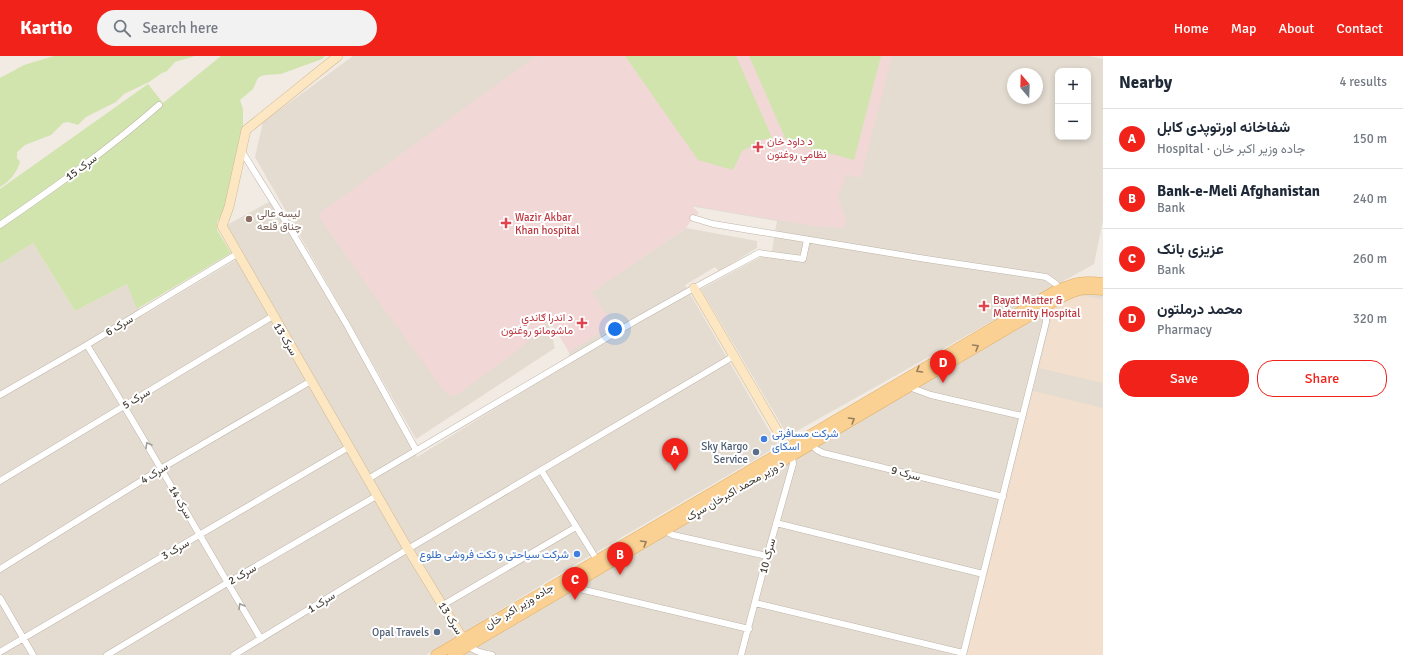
<!DOCTYPE html>
<html lang="en">
<head>
<meta charset="utf-8">
<style>
	body { margin:0; font-family:Signika,Vazirmatn,sans-serif; background:#f2f2f3; color:#1f2937 }
	.controls { position:absolute; right:12px; top:12px; display:grid; overflow:hidden; border-radius:8px; box-shadow:0 2px 6px #0003 }
	.controls button { width:36px; height:36px; display:grid; place-items:center; padding:0; border:0; border-bottom:1px solid #e0e1e3; background:#fff; color:#1f2937; font:20px sans-serif }
	.compass { position:absolute; left:1007px; top:12px; width:36px; height:36px; border-radius:50%; background:#fff; box-shadow:0 2px 6px #0003; rotate:341deg }
	.you { position:absolute; left:615px; top:273px; width:14px; height:14px; margin:-10px; border:3px solid #fff; border-radius:50%; background:#1a73e8; box-shadow:0 0 0 6px #1a73e833 }
	.badge { display:grid; place-items:center; width:26px; height:26px; border-radius:50%; background:#f1221a; color:#fff; font-size:13px; font-weight:700 }
	.pin { position:absolute; translate:-50% -33px; filter:drop-shadow(0 1px 2px #0008) }
	.pin::after { content:''; position:absolute; top:21px; width:14px; height:12px; background:inherit; clip-path:polygon(0 0,100% 0,50% 100%) }
	.list { margin:0; padding:0; list-style:none }
	h2 { display:flex; justify-content:space-between; align-items:center; height:52px; margin:0; padding:0 16px; font-size:17px }
	h2 small { font-size:13px; font-weight:400; color:#747a83 }
	.list li { display:grid; grid-template-columns:26px 1fr auto; gap:12px; align-items:center; box-sizing:border-box; height:60px; padding:0 16px; border-top:1px solid #e0e1e3 }
	.list b { display:block; font-size:15px; white-space:nowrap }
	.list p { margin:0; font-size:13px; white-space:nowrap; color:#747a83 }
	.list em { font-size:13px; font-style:normal; color:#747a83 }
	.actions { display:flex; gap:8px; padding:12px 16px }
	.actions a { flex:1; padding:9px 0; border:1px solid #f1221a; border-radius:16px; text-align:center; font-size:14px; color:#f1221a }
	.actions .main { background:#f1221a; color:#fff }
	.icon { flex:none; width:22px; height:22px; fill:none; stroke:currentColor; stroke-width:2; stroke-linecap:round; stroke-linejoin:round }
	.map { position:relative; flex:none; width:1103px; height:599px; overflow:hidden }
	header { display:flex; align-items:center; gap:24px; box-sizing:border-box; height:56px; padding:0 20px; background:#f1221a; color:#fff }
	header strong { font-size:19px }
	nav { display:flex; gap:22px; margin-inline-start:auto; font-size:14px }
	.search { width:280px; height:36px; background:#f2f2f3; display:flex; align-items:center; gap:10px; box-sizing:border-box; padding:0 14px; border-radius:22px; color:#747a83; font-size:15px }
	main { display:flex }
	aside { flex:1; background:#fff }
	.map>svg:first-child { display:block }
</style>
</head>
<body>
<header>
<strong>Kartio</strong>
<div class="search"><svg class="icon" aria-label="search" viewBox="0 0 24 24"><circle cx="10" cy="10" r="6"/><path d="M15 15l6 6"/></svg>Search here</div>
<nav><a>Home</a><a>Map</a><a>About</a><a>Contact</a></nav>
</header>
<main>
<div class="map">
<svg width="1103" height="599" viewBox="0 0 1103 599">
	<rect width="100%" height="100%" fill="#f1ebe3"/>
	<path fill="#e4dcd1" fill-rule="evenodd" d="M 353,0 L 1089,0 L 1103,3 L 1103,164 L 1094,208 L 788,380 L 701,233 L 772,195 L 777,165 L 666,146 L 545,254 L 555,292 L 416,383 L 255,101 L 263,66 ZM 1058,15 L 1088,15 L 1088,81 L 1058,81 ZM 1013,18 L 1037,18 L 1037,42 L 1013,42 Z
		M 269,146 L 288,171 L 344,266 L 417,401 L 569,307 L 569,296 L 550,264 L 686,172 L 757,185 L 757,192 L 719,215 L 715,211 L 685,229 L 778,390 L 581,505 L 426,599 L 0,599 L 0,208 L 33,187 L 75,255 L 127,228 L 142,260 L 244,199 L 227,169 Z
		M 1103,234 L 1103,599 L 453,599 L 1060,242 Z"/>
	<path fill="#f3dfce" d="M 1076,239 L 1103,243 L 1103,327 L 1039,312 L 1054,252 Z
		M 1033,335 L 1103,352 L 1103,599 L 967,599 Z"/>
	<path fill="#f1d7d6" d="M 536,0 L 892,0 L 861,122 L 846,118 L 838,141 L 846,163 L 844,172 L 812,170 L 691,149 L 699,157 L 693,162 L 686,172 L 592,236 L 613,269 L 569,296 L 550,264 L 521,292 L 458,338 L 451,340 L 445,336 L 371,235 L 319,161 L 321,156 L 324,154 Z"/>
	<path fill="#d1e4ad" d="M 54,0 L 195,0 L 175,6 L 167,15 L 162,17 L 149,26 L 124,38 L 116,46 L 86,61 L 78,69 L 68,66 L 63,67 L 51,79 L 25,89 L 17,96 L 17,102 L 20,106 C 16,118 10,125 0,131 L 0,22 L 24,9 Z
		M 221,0 L 325,0 L 322,3 L 281,18 L 266,19 L 261,20 L 258,22 L 253,33 L 240,44 L 243,53 L 243,69 L 224,154 L 217,166 L 217,174 L 231,197 L 137,253 L 127,228 L 75,255 L 33,187 L 0,208 L 0,133 L 148,28 L 163,47 Z
		M 625,0 L 736,0 L 773,84 L 764,83 L 742,95 L 733,114 L 698,104 Z
		M 749,0 L 881,0 L 854,104 L 787,86 Z"/>
	<g fill="none" stroke-linecap="round" stroke-linejoin="round">
		<g stroke="#beb4a9" stroke-width="7">
			<path id="street" d="M 241,94 L 291,174 L 347,269 L 416,394
				M 693,162 L 713,168 L 926,203 L 1046,221 L 1056,228 L 1060,235
				M 0,169 C 55,131 109,93 159,49
				M 87,289 C 147,386 202,485 261,583
				M 909,331 L 931,339 L 1022,360
				M 0,339 L 85,290 L 237,198
				M 810,387 L 817,394 L 823,397 L 1003,441
				M 541,414 L 597,504
				M 368,423 L 637,264 L 694,232 L 759,197 L 803,203 L 807,184
				M 0,425 L 273,260
				M 776,467 L 983,518
				M 663,474 L 673,479 L 767,500
				M 0,513 L 162,412 L 311,325
				M 573,525 L 580,533 L 749,573
				M 0,542 L 33,599
				M 755,547 L 963,597
				M 443,549 L 576,471
				M 467,587 C 473,596 483,597 492,599
				M 0,596 L 349,391
				M 107,599 L 227,527 L 378,439
				M 234,599 L 408,493 L 734,300
				M 741,599 L 767,500 L 793,408 L 792,400
				M 963,599 L 1046,266 L 1047,250"/>
		</g>
		<g stroke="#cfb994" stroke-width="10">
			<path id="secondary" d="M 338,0 L 246,74 L 229,151 L 222,170 L 408,493 L 460,578 L 464,583
				M 694,232 L 791,398"/>
		</g>
		<g stroke="#deab64" stroke-width="11">
			<path id="primary" d="M 436,599 L 1055,235 C 1074,227 1082,224 1103,227
				M 453,599 L 1060,242 C 1078,233 1082,232 1103,234"/>
		</g>
		<use href="#street" stroke="#fff" stroke-width="6"/>
		<use href="#secondary" stroke="#fce7c2" stroke-width="9"/>
		<use href="#primary" stroke="#fad193" stroke-width="10"/>
	</g>
	<defs><path id="oneway-chevron" d="M-2-3.5L2.5 0L-2 3.5" fill="none" stroke-width="1.6" stroke-linecap="round" stroke-linejoin="round"/></defs>
	<g stroke="#957e5e">
		<use href="#oneway-chevron" transform="translate(976 291) rotate(-30)"/>
		<use href="#oneway-chevron" transform="translate(919 314) rotate(150)"/>
		<use href="#oneway-chevron" transform="translate(852 364) rotate(-31)"/>
		<use href="#oneway-chevron" transform="translate(644 487) rotate(-31)"/>
	</g>
	<g stroke="#a09d99">
		<use href="#oneway-chevron" transform="translate(148 389) rotate(-121)"/>
		<use href="#oneway-chevron" transform="translate(241 550) rotate(-121)"/>
	</g>
	<g fill="#e0444e" stroke="#fff" stroke-width="1.5">
		<path d="M756 85h4v4h4v4h-4v4h-4v-4h-4v-4h4z"/>
		<path d="M504 161h4v4h4v4h-4v4h-4v-4h-4v-4h4z"/>
		<path d="M982 244h4v4h4v4h-4v4h-4v-4h-4v-4h4z"/>
		<path d="M580 261h4v4h4v4h-4v4h-4v-4h-4v-4h4z"/>
	</g>
	<circle fill="#8d6e63" stroke="#fff" stroke-width="1.5" cx="249" cy="163" r="4"/>
	<g fill="#3f7fe0" stroke="#fff" stroke-width="1.5">
		<circle cx="764" cy="383" r="4"/>
		<circle cx="577" cy="498" r="4"/>
	</g>
	<g fill="#5c6f8a" stroke="#fff" stroke-width="1.5">
		<circle cx="756" cy="396" r="4"/>
		<circle cx="437" cy="576" r="4"/>
	</g>
	<g text-anchor="middle" stroke-width="4" stroke-linejoin="round" paint-order="stroke">
		<g font-size="11" fill="#be3a42" stroke="#fff" text-anchor="start">
			<text x="767" y="89">د داود خان<tspan x="767" dy="13">نظامي روغتون</tspan></text>
			<text x="515" y="165">Wazir Akbar<tspan x="515" dy="13">Khan hospital</tspan></text>
			<text x="993" y="248">Bayat Matter &amp;<tspan x="993" dy="13">Maternity Hospital</tspan></text>
			<text x="573" y="265" text-anchor="end">د اندرا ګاندي<tspan x="573" dy="13">ماشومانو روغتون</tspan></text>
		</g>
		<g font-size="11" fill="#423b33" stroke="#fff">
			<text transform="translate(81 111) rotate(-37)" y="4">سرک 15</text>
			<text transform="translate(119 269) rotate(-31)" y="4">سرک 6</text>
			<text transform="translate(286 283) rotate(59)" y="4">سرک 13</text>
			<text transform="translate(136 342) rotate(-31)" y="4">سرک 5</text>
			<text transform="translate(154 417) rotate(-32)" y="4">سرک 4</text>
			<text transform="translate(906 417) rotate(14)" y="4">سرک 9</text>
			<text transform="translate(735 434) rotate(-30)" y="4">د وزیر محمد اکبرخان سړک</text>
			<text transform="translate(181 446) rotate(60)" y="4">سرک 14</text>
			<text transform="translate(175 493) rotate(-30)" y="4">سرک 3</text>
			<text transform="translate(767 500) rotate(-75)" y="4">سرک 10</text>
			<text transform="translate(242 518) rotate(-30)" y="4">سرک 2</text>
			<text transform="translate(321 546) rotate(-32)" y="4">سرک 1</text>
			<text transform="translate(519 550) rotate(-31)" y="4">جاده وزیر اکبر خان</text>
			<text transform="translate(451 562) rotate(58)" y="4">سرک 13</text>
		</g>
		<g font-size="11" fill="#785e54" stroke="#fff" text-anchor="start">
			<text x="257" y="161">لیسه عالی<tspan x="257" dy="13">چناق قلعه</tspan></text>
		</g>
		<g font-size="11" fill="#366cbe" stroke="#fff" text-anchor="start">
			<text x="772" y="381">شرکت مسافرتی<tspan x="772" dy="13">اسکای</tspan></text>
			<text x="569" y="502" text-anchor="end">شرکت سیاحتی و تکت فروشی طلوع</text>
		</g>
		<g font-size="11" fill="#4e5e75" stroke="#fff" text-anchor="end">
			<text x="748" y="394">Sky Kargo<tspan x="748" dy="13">Service</tspan></text>
			<text x="429" y="580">Opal Travels</text>
		</g>
	</g>
</svg>
<div class="controls">
<button>+</button>
<button>−</button>
</div>
<svg class="compass" viewBox="-18 -18 36 36"><path d="M0-13l5 13h-10z" fill="#e53935"/><path d="M0 13l5-13h-10z" fill="#747a83"/></svg>
<div class="you"></div>
<div class="pin badge" style="left:675px;top:415px">A</div>
<div class="pin badge" style="left:620px;top:519px">B</div>
<div class="pin badge" style="left:575px;top:544px">C</div>
<div class="pin badge" style="left:943px;top:327px">D</div>
</div>
<aside>
<h2>Nearby<small>4 results</small></h2>
<ul class="list">
<li><span class="badge">A</span><div><b>شفاخانه اورتوپدی کابل</b><p>Hospital · جاده وزیر اکبر خان</p></div><em>150 m</em></li>
<li><span class="badge">B</span><div><b>Bank-e-Meli Afghanistan</b><p>Bank</p></div><em>240 m</em></li>
<li><span class="badge">C</span><div><b>عزیزی بانک</b><p>Bank</p></div><em>260 m</em></li>
<li><span class="badge">D</span><div><b>محمد درملتون</b><p>Pharmacy</p></div><em>320 m</em></li>
</ul>
<div class="actions"><a class="main">Save</a><a>Share</a></div>
</aside>
</main>
</body>
</html>
